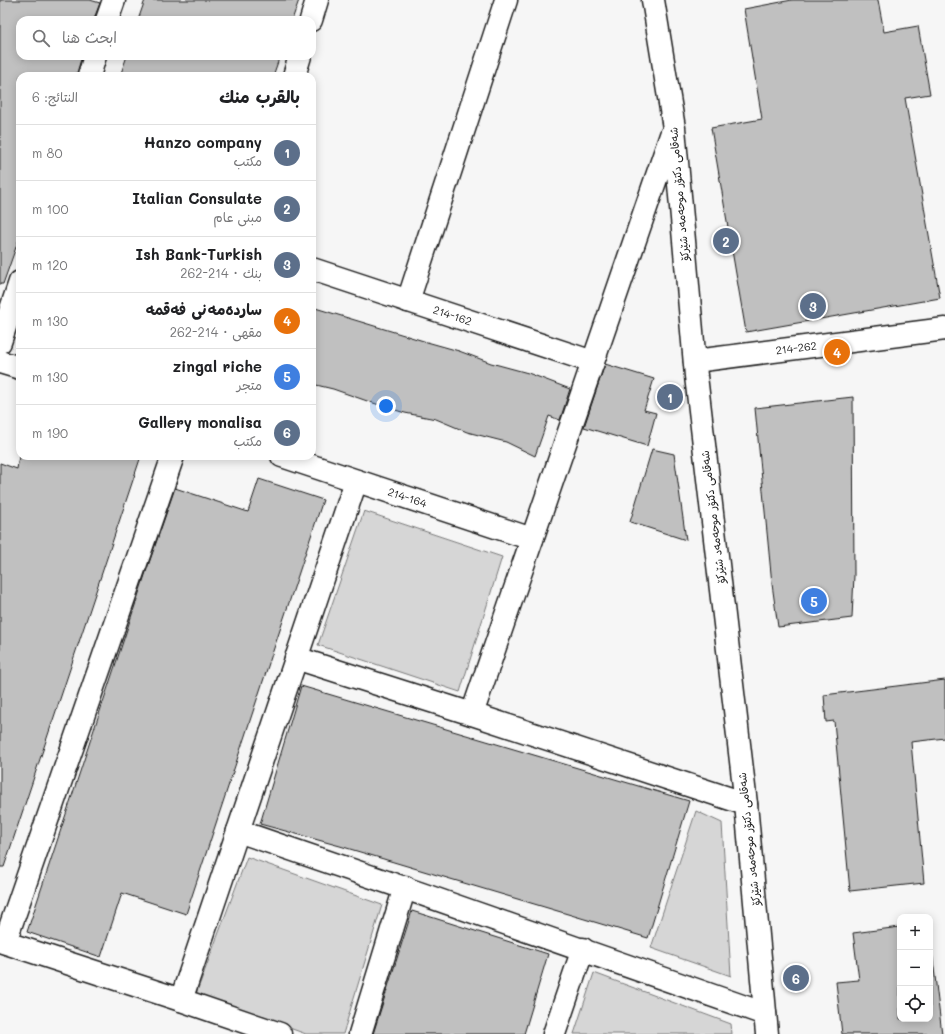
<!DOCTYPE html>
<html lang="ar">
<head>
<meta charset="utf-8">
<style>
	body { margin:0; font-family:Mali,"Playpen Sans Arabic",sans-serif; background:#f6f6f6; color:#202124; direction:rtl }
	.controls { position:absolute; right:12px; bottom:12px; display:grid; overflow:hidden; border-radius:8px; box-shadow:0 2px 10px #0003 }
	.controls button { width:36px; height:36px; display:grid; place-items:center; padding:0; border:0; border-bottom:1px solid #e0e0e0; background:#fff; color:#202124; font:20px sans-serif }
	.you { position:absolute; left:386px; top:406px; width:14px; height:14px; margin:-10px; border:3px solid #fff; border-radius:50%; background:#1a73e8; box-shadow:0 0 0 6px #1a73e833 }
	.badge { display:grid; place-items:center; width:26px; height:26px; border-radius:50%; background:#7c3aed; color:#fff; font-size:13px; font-weight:700 }
	.pin { position:absolute; translate:-50% -50%; border:2px solid #fff; box-shadow:0 1px 4px #0006 }
	.list { margin:0; padding:0; list-style:none }
	h2 { display:flex; justify-content:space-between; align-items:center; height:52px; margin:0; padding:0 16px; font-size:17px }
	h2 small { font-size:13px; font-weight:400; color:#757577 }
	.list li { display:grid; grid-template-columns:26px 1fr auto; gap:12px; align-items:center; box-sizing:border-box; height:56px; padding:0 16px; border-top:1px solid #e0e0e0 }
	.list b { display:block; font-size:15px; white-space:nowrap }
	.list p { margin:0; font-size:13px; white-space:nowrap; color:#757577 }
	.list em { font-size:13px; font-style:normal; color:#757577 }
	.icon { flex:none; width:22px; height:22px; fill:none; stroke:currentColor; stroke-width:2; stroke-linecap:round; stroke-linejoin:round }
	.map { position:relative; flex:none; width:945px; height:1034px; overflow:hidden; direction:ltr }
	.search { position:absolute; background:#fff; box-shadow:0 2px 10px #0003; left:16px; top:16px; width:300px; height:44px; display:flex; align-items:center; gap:10px; box-sizing:border-box; padding:0 14px; border-radius:12px; color:#757577; font-size:15px }
	.panel { position:absolute; background:#fff; box-shadow:0 2px 10px #0003; left:16px; top:72px; width:300px; height:388px; border-radius:12px; direction:rtl }
	.map>svg:first-child { display:block }
</style>
</head>
<body>
<div class="map">
<svg width="945" height="1034" viewBox="0 0 945 1034">
	<rect width="100%" height="100%" fill="#f6f6f6"/>
	<filter id="ink" filterUnits="userSpaceOnUse"><feTurbulence type="fractalNoise" baseFrequency=".025" numOctaves="2"/><feDisplacementMap in="SourceGraphic" scale="8" xChannelSelector="R" yChannelSelector="G"/><feConvolveMatrix kernelMatrix="1 2 1 2 8 2 1 2 1" color-interpolation-filters="sRGB"/></filter>
	<g filter="url(#ink)">
		<path fill="#d6d6d6" stroke="#797979" d="M 364,511 L 502,557 L 460,692 L 318,645 Z
			M 696,811 L 722,823 L 731,976 L 651,948 Z
			M 247,857 L 382,905 L 343,1034 L 306,1034 L 196,994 Z
			M 594,973 L 731,1024 L 732,1034 L 574,1034 Z"/>
		<path fill="#c0c0c0" stroke="#1c1c1c" d="M 0,0 L 90,0 L 100,3 L 95,16 L 95,20 L 20,20 L 20,56 L 82,56 L 76,76 L 20,76 L 20,236 L 3,284 L 0,284 Z
			M 145,0 L 299,0 L 292,20 L 138,20 Z
			M 792,0 L 878,0 L 884,32 L 918,26 L 930,94 L 905,98 L 940,298 L 746,332 L 711,128 L 762,119 L 744,9 Z
			M 127,56 L 280,56 L 273,76 L 120,76 Z
			M 312,307 L 427,342 L 459,351 L 491,363 L 528,373 L 570,389 L 560,420 L 549,416 L 535,456 L 506,442 L 467,432 L 436,419 L 405,413 L 370,402 L 333,389 L 312,384 Z
			M 605,364 L 654,379 L 644,410 L 656,413 L 647,446 L 584,427 Z
			M 853,397 L 854,575 L 852,618 L 778,627 L 772,584 L 755,408 Z
			M 652,449 L 674,454 L 686,540 L 630,522 Z
			M 19,456 L 141,456 L 4,867 L 0,867 L 0,463 L 17,469 Z
			M 259,479 L 323,500 L 186,914 L 122,893 L 101,957 L 27,932 L 149,563 L 175,488 L 248,512 Z
			M 945,680 L 945,738 L 911,742 L 924,883 L 850,891 L 834,721 L 826,722 L 824,695 Z
			M 301,686 L 689,801 L 648,938 L 340,846 L 260,824 Z
			M 412,911 L 548,954 L 524,1034 L 373,1034 Z
			M 900,927 L 900,1019 L 930,1019 L 930,935 L 942,1034 L 842,1034 L 836,982 L 859,980 L 853,933 Z"/>
		<g fill="none" stroke-linecap="round" stroke-linejoin="round">
			<g stroke="#1c1c1c" stroke-width="25">
				<g id="minor">
					<path d="M 653,0 L 674,128 L 696,376 L 746,804 L 767,1034"/>
					<path d="M 107,20 L 114,0"/>
					<path d="M 311,20 L 317,0"/>
					<path d="M 89,76 L 95,56"/>
					<path d="M 294,76 L 300,56"/>
					<path id="s1" d="M 312,269 L 593,362"/>
					<path d="M 408,301 L 506,0"/>
					<path d="M 0,342 L 20,282"/>
					<path id="s2" d="M 695,361 L 945,329"/>
					<path d="M 0,362 L 20,368"/>
					<path id="s3" d="M 282,456 L 532,539"/>
					<path d="M 296,658 L 472,714 L 746,804"/>
					<path d="M 472,714 L 671,135"/>
					<path d="M 238,831 C 414,891 590,952 765,1014"/>
					<path d="M 0,941 L 181,1000 L 280,1034"/>
					<path d="M 5,942 L 173,456"/>
					<path d="M 181,1000 L 356,481"/>
					<path d="M 360,1034 L 405,887"/>
					<path d="M 554,1034 L 583,949"/>
				</g>
			</g>
			<use href="#minor" stroke="#fff" stroke-width="22"/>
		</g>
	</g>
	<g text-anchor="middle" stroke-width="3" stroke-linejoin="round" paint-order="stroke">
		<g font-size="11" fill="#1c1c1c" stroke="#fff">
			<text transform="translate(679 194) rotate(-95)" y="4">شەقامی دکتۆر موحەمەد شێرکۆ</text>
			<text dy="4" stroke="none"><textPath href="#s1" startOffset="148">214-162</textPath></text>
			<text dy="4" stroke="none"><textPath href="#s2" startOffset="102">214-262</textPath></text>
			<text dy="4" stroke="none"><textPath href="#s3" startOffset="132">214-164</textPath></text>
			<text transform="translate(713 517) rotate(-97)" y="4">شەقامی دکتۆر موحەمەد شێرکۆ</text>
			<text transform="translate(749 839) rotate(-96)" y="4">شەقامی دکتۆر موحەمەد شێرکۆ</text>
		</g>
	</g>
</svg>
<div class="controls">
<button>+</button>
<button>−</button>
<button><svg class="icon" aria-label="locate" viewBox="0 0 24 24"><circle cx="12" cy="12" r="6"/><path d="M12 2v4M12 18v4M2 12h4M18 12h4"/></svg></button>
</div>
<div class="you"></div>
<div class="pin badge" style="left:670px;top:397px;background:#5c6f8a">1</div>
<div class="pin badge" style="left:726px;top:241px;background:#5c6f8a">2</div>
<div class="pin badge" style="left:813px;top:306px;background:#5c6f8a">3</div>
<div class="pin badge" style="left:837px;top:352px;background:#e8710a">4</div>
<div class="pin badge" style="left:814px;top:601px;background:#3f7fe0">5</div>
<div class="pin badge" style="left:796px;top:978px;background:#5c6f8a">6</div>
<div class="search"><svg class="icon" aria-label="search" viewBox="0 0 24 24"><circle cx="10" cy="10" r="6"/><path d="M15 15l6 6"/></svg>ابحث هنا</div>
<section class="panel">
<h2>بالقرب منك<small>النتائج: 6</small></h2>
<ul class="list">
<li><span class="badge" style="background:#5c6f8a">1</span><div><b>Hanzo company</b><p>مكتب</p></div><em>80 m</em></li>
<li><span class="badge" style="background:#5c6f8a">2</span><div><b>Italian Consulate</b><p>مبنى عام</p></div><em>100 m</em></li>
<li><span class="badge" style="background:#5c6f8a">3</span><div><b>Ish Bank-Turkish</b><p>بنك · 214-262</p></div><em>120 m</em></li>
<li><span class="badge" style="background:#e8710a">4</span><div><b>ساردەمەنی فەقمە</b><p>مقهى · 214-262</p></div><em>130 m</em></li>
<li><span class="badge" style="background:#3f7fe0">5</span><div><b>zingal riche</b><p>متجر</p></div><em>130 m</em></li>
<li><span class="badge" style="background:#5c6f8a">6</span><div><b>Gallery monalisa</b><p>مكتب</p></div><em>190 m</em></li>
</ul>
</section>
</div>
</body>
</html>
